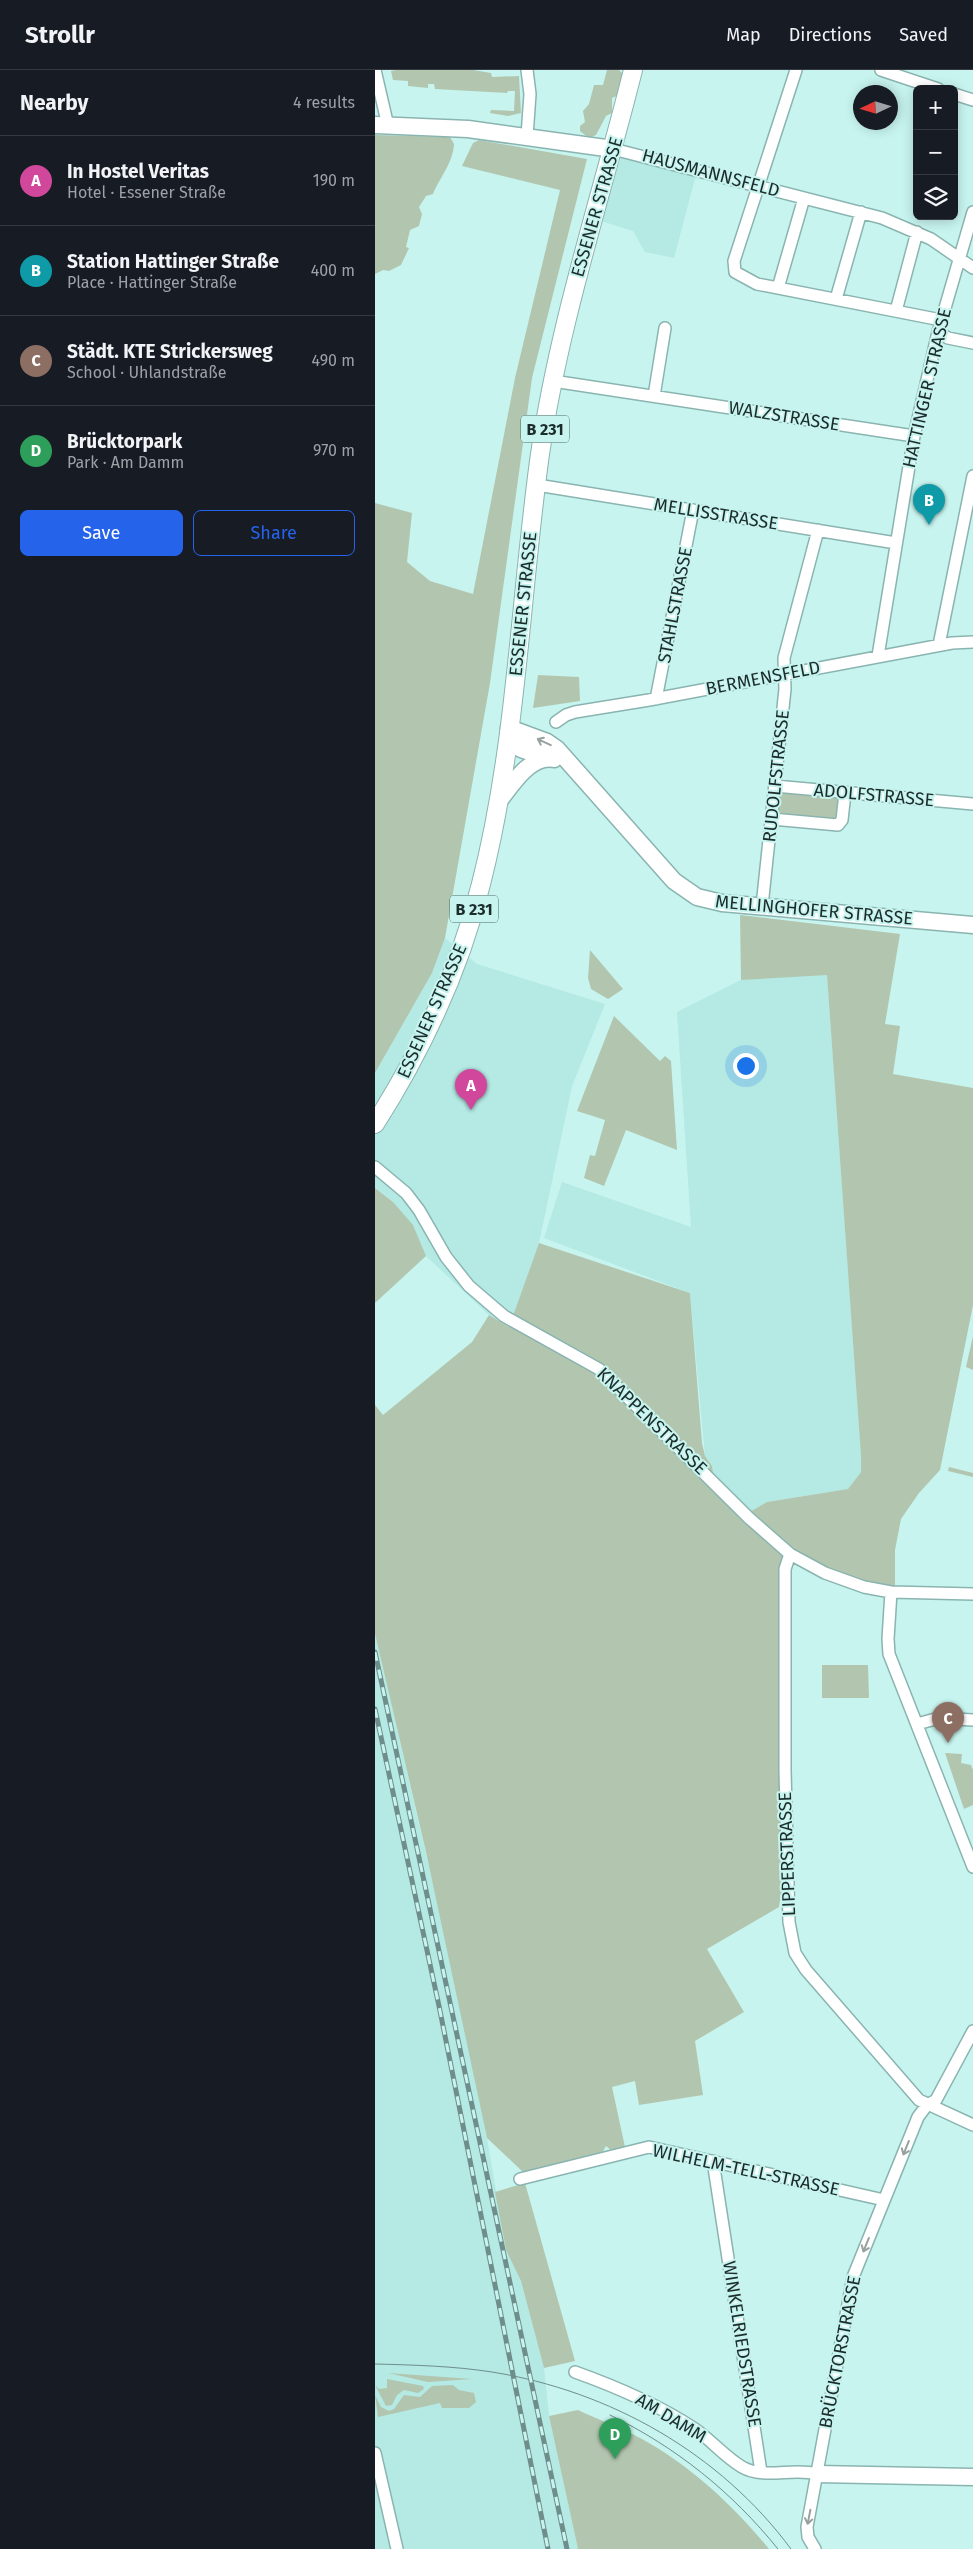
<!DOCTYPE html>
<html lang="en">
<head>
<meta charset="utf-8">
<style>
	body { margin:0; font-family:"Fira Sans",sans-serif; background:#20242c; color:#f1f3f6 }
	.controls { position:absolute; right:15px; top:15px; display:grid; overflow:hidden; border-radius:8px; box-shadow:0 2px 12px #0003 }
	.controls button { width:45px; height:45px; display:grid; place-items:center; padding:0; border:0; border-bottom:1px solid #363941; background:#171b24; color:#f1f3f6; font:25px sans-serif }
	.compass { position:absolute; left:478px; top:15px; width:45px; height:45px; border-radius:50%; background:#171b24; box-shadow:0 2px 12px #0003; rotate:266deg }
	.you { position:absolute; left:370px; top:995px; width:18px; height:18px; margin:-12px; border:4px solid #fff; border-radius:50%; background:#1a73e8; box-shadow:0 0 0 8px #1a73e833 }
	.badge { display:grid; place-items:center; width:32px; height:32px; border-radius:50%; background:#2563eb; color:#fff; font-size:16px; font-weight:700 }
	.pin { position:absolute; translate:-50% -41px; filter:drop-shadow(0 1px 2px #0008) }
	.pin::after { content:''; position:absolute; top:26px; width:18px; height:15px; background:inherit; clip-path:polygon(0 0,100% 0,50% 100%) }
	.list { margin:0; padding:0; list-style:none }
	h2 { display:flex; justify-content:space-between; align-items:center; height:65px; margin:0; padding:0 20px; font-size:21px }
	h2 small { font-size:16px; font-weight:400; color:#9ea1a6 }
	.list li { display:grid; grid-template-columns:32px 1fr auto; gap:15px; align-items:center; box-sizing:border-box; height:90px; padding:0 20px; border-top:1px solid #363941 }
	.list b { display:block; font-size:19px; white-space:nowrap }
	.list p { margin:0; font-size:16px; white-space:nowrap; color:#9ea1a6 }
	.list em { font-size:16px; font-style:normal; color:#9ea1a6 }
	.actions { display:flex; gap:10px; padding:15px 20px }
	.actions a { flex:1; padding:11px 0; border:1px solid #2563eb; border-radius:8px; text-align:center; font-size:18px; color:#2563eb }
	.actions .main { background:#2563eb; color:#fff }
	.icon { flex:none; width:28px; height:28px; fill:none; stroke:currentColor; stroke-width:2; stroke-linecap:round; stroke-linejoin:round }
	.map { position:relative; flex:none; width:598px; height:2479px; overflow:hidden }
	header { display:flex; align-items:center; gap:30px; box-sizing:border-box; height:70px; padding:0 25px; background:#171b24; border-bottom:1px solid #363941 }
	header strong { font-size:24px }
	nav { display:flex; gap:28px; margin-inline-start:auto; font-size:18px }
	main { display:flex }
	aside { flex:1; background:#171b24 }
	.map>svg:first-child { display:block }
</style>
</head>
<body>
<header>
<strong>Strollr</strong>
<nav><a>Map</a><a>Directions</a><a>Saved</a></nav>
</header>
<main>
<aside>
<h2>Nearby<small>4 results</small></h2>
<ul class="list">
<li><span class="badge" style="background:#d1479c">A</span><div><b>In Hostel Veritas</b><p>Hotel · Essener Straße</p></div><em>190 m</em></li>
<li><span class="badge" style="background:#0f9aa8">B</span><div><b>Station Hattinger Straße</b><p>Place · Hattinger Straße</p></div><em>400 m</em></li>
<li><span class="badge" style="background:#8d6e63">C</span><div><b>Städt. KTE Strickersweg</b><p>School · Uhlandstraße</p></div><em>490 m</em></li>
<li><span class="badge" style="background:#2e9e5b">D</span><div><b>Brücktorpark</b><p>Park · Am Damm</p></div><em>970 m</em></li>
</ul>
<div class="actions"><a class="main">Save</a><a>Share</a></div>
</aside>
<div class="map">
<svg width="598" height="2479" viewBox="0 0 598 2479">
	<rect width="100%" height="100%" fill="#c7f4ef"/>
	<path fill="#b4e9e4" d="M 239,80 L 322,101 L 299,188 L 270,182 L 258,161 L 220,149 Z
		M 70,868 L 102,894 L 230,934 L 197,1016 L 164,1173 L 134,1258 L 114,1245 L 51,1186 L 18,1132 L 0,1118 L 0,1003 L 57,903 Z
		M 452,904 L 486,1385 L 486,1403 L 473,1419 L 392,1432 L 371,1444 L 340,1415 L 337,1396 L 330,1386 L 315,1223 L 169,1168 L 187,1112 L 316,1157 L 302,942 L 366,910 Z
		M 0,1564 L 67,1853 L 112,2068 L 131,2180 L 146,2211 L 169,2298 L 174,2346 L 203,2479 L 0,2479 Z"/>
	<path fill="#b2c6af" d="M 21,0 L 98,0 L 116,3 L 117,7 L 144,6 L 146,43 L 133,46 L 115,43 L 116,40 L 139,41 L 140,21 L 133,21 L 132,23 L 60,19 L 59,14 L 53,14 L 53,18 L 33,16 L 33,11 L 18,10 L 16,1 Z
		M 232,0 L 244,0 L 248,4 L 247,13 L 243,18 L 244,25 L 237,28 L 237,43 L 231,46 L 221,65 L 214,68 L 205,61 L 205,56 L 210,52 L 208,41 L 214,34 L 219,15 L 228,15 Z
		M 0,65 L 75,67 L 79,74 C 78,93 65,107 58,124 L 51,126 L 44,137 L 47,144 L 44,156 L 35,160 L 31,177 L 34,178 L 26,195 L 14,201 L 8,200 L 0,204 Z
		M 104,70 L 212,89 L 157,308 L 115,613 L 70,868 L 57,903 L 0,1003 L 0,433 L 37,443 L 32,492 L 55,511 L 98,524 L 140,308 L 185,120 L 87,96 L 98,73 Z
		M 163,605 L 204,607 L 205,631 L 158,638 Z
		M 400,716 L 470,723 L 467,750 L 397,749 Z
		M 365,845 L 525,864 L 510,954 L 525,956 L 518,1004 L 598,1018 L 598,1235 L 565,1400 L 544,1423 L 526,1449 L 520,1480 L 520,1520 L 442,1500 L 371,1444 L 392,1432 L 473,1419 L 486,1402 L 486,1386 L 452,905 L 366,910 Z
		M 215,880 L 248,919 L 233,929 L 216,919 L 213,908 Z
		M 239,946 L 285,991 L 290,986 L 296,991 L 302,1080 L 251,1060 L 229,1116 L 209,1108 L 215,1085 L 220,1086 L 230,1050 L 202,1041 Z
		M 0,1118 L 18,1132 L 38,1155 L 51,1186 L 0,1233 Z
		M 164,1173 L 315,1223 L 327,1373 L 330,1386 L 337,1396 L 340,1415 L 414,1484 L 413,1776 L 404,1837 L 332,1879 L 369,1942 L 320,1971 L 328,2025 L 264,2035 L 260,2011 L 237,2017 L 250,2077 L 237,2081 L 231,2076 L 227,2083 L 149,2103 L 112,2068 L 51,1782 L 0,1564 L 0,1335 L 8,1345 L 97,1272 L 114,1245 L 134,1257 Z
		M 598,1266 L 598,1300 L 591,1297 Z
		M 574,1397 L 598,1403 L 598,1407 L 573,1401 Z
		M 447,1595 L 493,1595 L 494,1628 L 447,1628 Z
		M 570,1683 L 587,1684 L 586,1693 L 596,1695 L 598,1700 L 598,1735 L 589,1739 Z
		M 150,2113 L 200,2291 L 169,2298 L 146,2211 L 131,2180 L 120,2122 Z
		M 13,2303 L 97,2309 L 53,2312 Z
		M 12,2309 L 48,2316 L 49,2319 L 43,2323 L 29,2320 L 22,2325 L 17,2335 L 11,2336 L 0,2315 L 4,2319 L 12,2318 Z
		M 78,2315 L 84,2320 L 99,2323 L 101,2332 L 94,2338 L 67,2338 L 65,2333 L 3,2347 L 0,2325 L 6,2337 L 14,2341 L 19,2339 L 29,2325 L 45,2327 L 57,2316 Z
		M 203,2340 C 224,2350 247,2358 267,2369 C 316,2396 359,2436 394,2479 L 203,2479 L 174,2346 Z"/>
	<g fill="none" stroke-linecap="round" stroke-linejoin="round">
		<g stroke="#8ab4b0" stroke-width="14">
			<path id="street" d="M 0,0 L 13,56
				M 152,0 L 155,24 L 152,66
				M 421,0 L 359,191 L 360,202 L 382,214 L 566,250
				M 506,0 L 563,19
				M 579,24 L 598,30
				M 238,79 L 507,148 L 556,169 L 598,198
				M 403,218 L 429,128
				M 461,229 L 486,142
				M 521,241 L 542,162
				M 563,262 L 573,268 L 598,273
				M 178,311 L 539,366
				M 279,326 L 290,258
				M 162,415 L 521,473
				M 564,575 L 598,406
				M 503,586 L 539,366 L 563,262 L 598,142
				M 281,629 L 318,440
				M 181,652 L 191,645 L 200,642 L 274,630 L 577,573 L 598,572
				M 400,716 L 598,734
				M 397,749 L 463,755 L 467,750 L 470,723
				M 387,836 L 410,619 L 409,588 L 443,460
				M 0,1097 L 31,1123 L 44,1140 L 71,1187 L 94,1216 L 129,1246 L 224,1299 L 374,1448 L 415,1484 L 450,1503 L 489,1517 L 516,1522 L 598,1524
				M 415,1484 L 410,1499 L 410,1700 L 414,1852 L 420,1883 L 431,1900 L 544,2030 L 598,2055
				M 516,1522 L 513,1569 L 514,1584 L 598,1797
				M 542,1654 L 564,1648 L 598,1650
				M 338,2091 L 386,2402
				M 145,2109 L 274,2077 L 509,2130
				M 200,2302 C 242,2317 282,2334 320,2359 C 336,2370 350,2387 367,2397 C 390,2410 418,2397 442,2404
				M 0,2383 L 22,2479
				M 440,2479 L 433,2467 L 432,2457 L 478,2207 L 543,2047 L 552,2035 L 561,2030 L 598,1961"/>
		</g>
		<g stroke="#8ab4b0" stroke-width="19">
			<path id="secondary" d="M 0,55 L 93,59 L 238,79
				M 174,688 C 155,679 136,685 134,658 L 172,672 L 182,679 L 299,811 L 322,827 L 347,833 L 598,855
				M 124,731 C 136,716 155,684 179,689
				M 442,2404 L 598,2407"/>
		</g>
		<g stroke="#8ab4b0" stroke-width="20">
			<path id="primary" d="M 0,1054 C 47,980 85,899 106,814 C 142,673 145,527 165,384 C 184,253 226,128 258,0"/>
		</g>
		<use href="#street" stroke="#fff" stroke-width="11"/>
		<use href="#secondary" stroke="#fff" stroke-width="16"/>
		<use href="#primary" stroke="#fff" stroke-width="18"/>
		<path stroke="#6f8e8b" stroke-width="1" d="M 0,2294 C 39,2295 78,2296 117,2302 C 235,2321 345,2383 416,2479
			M 235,2345 C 301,2377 357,2422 403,2479"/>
		<g stroke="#6f8e8b" stroke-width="5">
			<path id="rail" d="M 0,1582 L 192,2479
				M 0,1639 L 64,1936 L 173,2479"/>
		</g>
		<use href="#rail" stroke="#c7f4ef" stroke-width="3" stroke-dasharray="9" stroke-linecap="butt"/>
	</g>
	<defs><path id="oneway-shaft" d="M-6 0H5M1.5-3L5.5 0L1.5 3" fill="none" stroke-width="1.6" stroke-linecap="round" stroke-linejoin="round" transform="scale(1.25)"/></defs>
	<g stroke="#98a0a0">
		<use href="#oneway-shaft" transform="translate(169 672) rotate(-155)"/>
		<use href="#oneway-shaft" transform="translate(531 2078) rotate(112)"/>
		<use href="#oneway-shaft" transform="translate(491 2175) rotate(112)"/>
		<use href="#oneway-shaft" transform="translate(434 2447) rotate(101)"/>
	</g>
	<g text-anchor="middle" stroke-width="4" stroke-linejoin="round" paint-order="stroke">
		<g fill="#c7f4ef" stroke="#4f6866" stroke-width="1">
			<rect x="146" y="345.5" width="48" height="27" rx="4"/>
			<rect x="75" y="825.5" width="48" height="27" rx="4"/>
		</g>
		<g font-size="16" font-weight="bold" fill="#1b2c2b">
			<text x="170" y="365">B 231</text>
			<text x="99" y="845">B 231</text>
		</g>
		<g font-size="18" fill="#1b2c2b" stroke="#c7f4ef">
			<text transform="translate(336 103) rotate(15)" y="6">HAUSMANNSFELD</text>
			<text transform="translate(222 137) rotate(-74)" y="6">ESSENER STRASSE</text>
			<text transform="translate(552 318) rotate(-77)" y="6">HATTINGER STRASSE</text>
			<text transform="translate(409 346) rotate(9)" y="6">WALZSTRASSE</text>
			<text transform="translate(341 444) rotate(9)" y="6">MELLISSTRASSE</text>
			<text transform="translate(148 534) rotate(-84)" y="6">ESSENER STRASSE</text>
			<text transform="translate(300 535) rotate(-79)" y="6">STAHLSTRASSE</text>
			<text transform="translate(388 608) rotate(-11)" y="6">BERMENSFELD</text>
			<text transform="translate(401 706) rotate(-84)" y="6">RUDOLFSTRASSE</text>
			<text transform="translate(499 725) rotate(5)" y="6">ADOLFSTRASSE</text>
			<text transform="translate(439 840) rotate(5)" y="6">MELLINGHOFER STRASSE</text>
			<text transform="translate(57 941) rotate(-66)" y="6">ESSENER STRASSE</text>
			<text transform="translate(277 1351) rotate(44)" y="6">KNAPPENSTRASSE</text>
			<text transform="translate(412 1784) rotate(-92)" y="6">LIPPERSTRASSE</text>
			<text transform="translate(371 2100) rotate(12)" y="6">WILHELM-TELL-STRASSE</text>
			<text transform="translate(367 2274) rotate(81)" y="6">WINKELRIEDSTRASSE</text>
			<text transform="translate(465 2282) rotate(-79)" y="6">BRÜCKTORSTRASSE</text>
			<text transform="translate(296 2348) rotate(31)" y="6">AM DAMM</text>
		</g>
	</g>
</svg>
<div class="controls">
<button>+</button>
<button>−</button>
<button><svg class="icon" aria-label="layers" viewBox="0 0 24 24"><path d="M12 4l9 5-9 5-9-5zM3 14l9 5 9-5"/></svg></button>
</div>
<svg class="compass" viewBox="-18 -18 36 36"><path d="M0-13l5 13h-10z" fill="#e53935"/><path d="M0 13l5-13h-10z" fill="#9ea1a6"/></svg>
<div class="you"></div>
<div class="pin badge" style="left:96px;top:1040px;background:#d1479c">A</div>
<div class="pin badge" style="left:554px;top:455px;background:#0f9aa8">B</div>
<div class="pin badge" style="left:573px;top:1673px;background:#8d6e63">C</div>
<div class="pin badge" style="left:240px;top:2389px;background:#2e9e5b">D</div>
</div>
</main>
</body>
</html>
